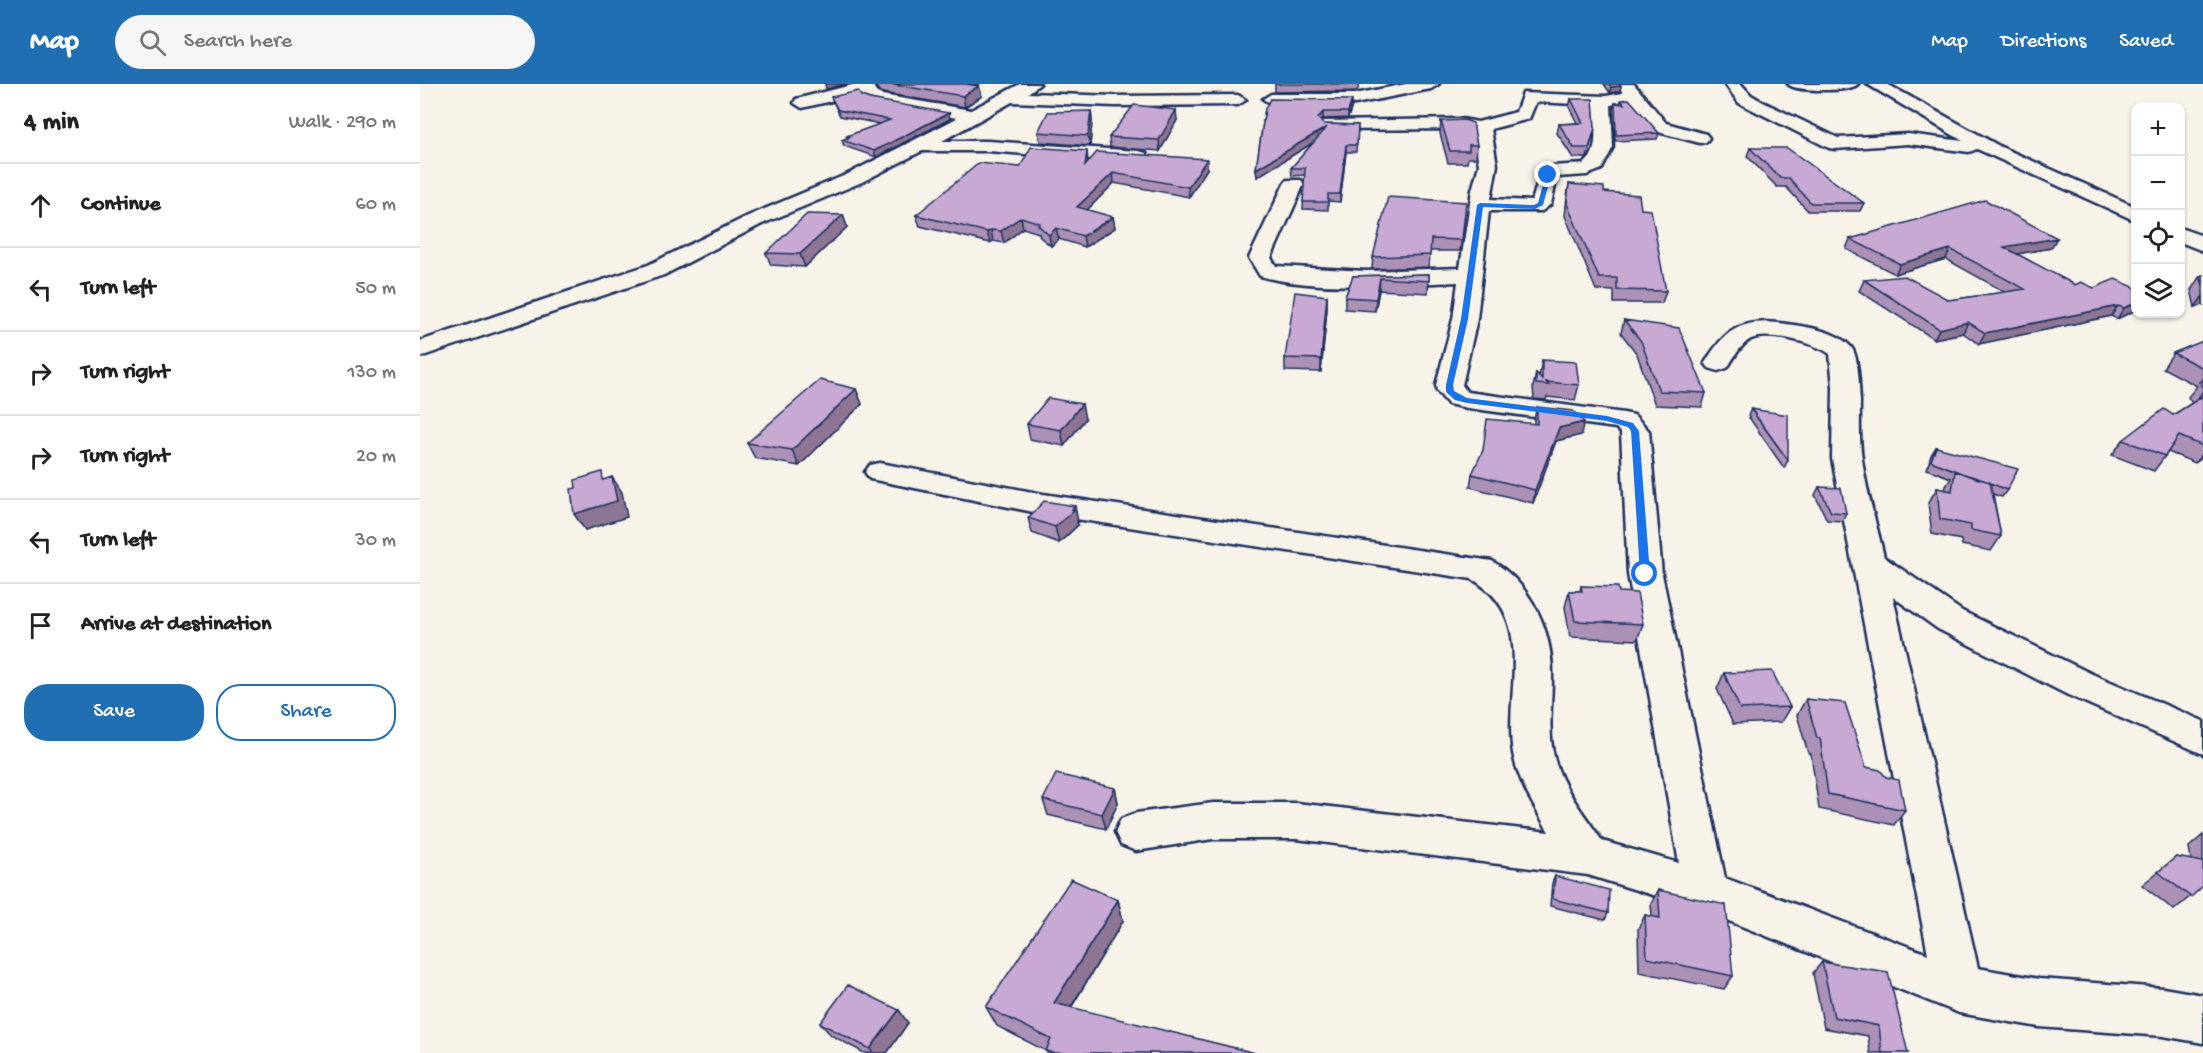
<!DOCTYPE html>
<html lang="en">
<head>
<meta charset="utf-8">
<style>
	body { margin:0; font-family:"Gochi Hand",sans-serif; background:#f6f6f6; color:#222 }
	.controls { position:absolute; right:18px; top:18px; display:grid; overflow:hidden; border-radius:12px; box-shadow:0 2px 4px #0004 }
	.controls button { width:54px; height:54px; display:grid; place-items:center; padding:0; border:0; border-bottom:2px solid #e0e0e0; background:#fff; color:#222; font:30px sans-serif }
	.stop { position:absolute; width:18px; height:18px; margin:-14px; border:4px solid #1a73e8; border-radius:50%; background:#fff }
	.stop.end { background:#1a73e8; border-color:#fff; box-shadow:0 2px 6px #0008 }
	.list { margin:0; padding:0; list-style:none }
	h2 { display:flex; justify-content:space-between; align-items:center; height:78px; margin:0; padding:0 24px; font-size:26px }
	h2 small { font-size:20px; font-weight:400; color:#767676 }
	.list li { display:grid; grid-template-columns:39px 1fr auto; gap:18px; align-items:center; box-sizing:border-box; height:84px; padding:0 24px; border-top:2px solid #e0e0e0 }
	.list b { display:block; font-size:22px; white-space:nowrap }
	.list em { font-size:20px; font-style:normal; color:#767676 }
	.actions { display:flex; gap:12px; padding:18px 24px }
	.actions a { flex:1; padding:14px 0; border:2px solid #1f6fb2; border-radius:24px; text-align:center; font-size:21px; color:#1f6fb2 }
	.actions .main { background:#1f6fb2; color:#fff }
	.icon { flex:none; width:33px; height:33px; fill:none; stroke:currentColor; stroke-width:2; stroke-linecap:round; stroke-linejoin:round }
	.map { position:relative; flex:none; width:1783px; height:969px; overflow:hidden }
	header { display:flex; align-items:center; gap:36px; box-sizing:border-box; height:84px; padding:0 30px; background:#1f6fb2; color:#fff }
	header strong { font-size:28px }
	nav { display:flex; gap:33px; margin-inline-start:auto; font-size:21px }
	.search { width:420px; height:54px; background:#f6f6f6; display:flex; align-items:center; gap:15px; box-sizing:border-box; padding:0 21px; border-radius:33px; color:#767676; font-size:22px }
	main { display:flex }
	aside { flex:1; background:#fff }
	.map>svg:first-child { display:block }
</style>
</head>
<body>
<header>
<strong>Map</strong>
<div class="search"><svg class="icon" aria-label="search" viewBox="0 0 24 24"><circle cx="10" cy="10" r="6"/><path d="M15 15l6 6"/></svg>Search here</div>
<nav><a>Map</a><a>Directions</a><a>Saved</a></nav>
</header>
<main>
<aside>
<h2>4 min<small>Walk · 290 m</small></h2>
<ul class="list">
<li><svg class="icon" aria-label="ahead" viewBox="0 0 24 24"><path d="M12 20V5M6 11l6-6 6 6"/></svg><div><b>Continue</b></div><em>60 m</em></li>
<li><svg class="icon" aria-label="left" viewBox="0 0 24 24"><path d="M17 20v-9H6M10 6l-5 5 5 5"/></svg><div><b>Turn left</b></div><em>50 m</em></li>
<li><svg class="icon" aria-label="right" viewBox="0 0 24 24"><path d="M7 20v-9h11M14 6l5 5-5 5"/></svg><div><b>Turn right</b></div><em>130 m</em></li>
<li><svg class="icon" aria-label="right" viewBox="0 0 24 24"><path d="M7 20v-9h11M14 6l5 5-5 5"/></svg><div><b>Turn right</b></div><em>20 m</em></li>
<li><svg class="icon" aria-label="left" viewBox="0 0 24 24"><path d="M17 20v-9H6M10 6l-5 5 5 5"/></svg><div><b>Turn left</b></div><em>30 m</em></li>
<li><svg class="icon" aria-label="arrive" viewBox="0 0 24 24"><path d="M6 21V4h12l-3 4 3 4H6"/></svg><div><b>Arrive at destination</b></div></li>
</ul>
<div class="actions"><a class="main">Save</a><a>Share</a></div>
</aside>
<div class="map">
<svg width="1783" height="969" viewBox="0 0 1783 969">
	<rect width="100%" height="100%" fill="#f7f3e8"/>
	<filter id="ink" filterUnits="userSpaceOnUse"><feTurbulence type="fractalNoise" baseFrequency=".0167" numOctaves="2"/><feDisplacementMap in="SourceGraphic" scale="12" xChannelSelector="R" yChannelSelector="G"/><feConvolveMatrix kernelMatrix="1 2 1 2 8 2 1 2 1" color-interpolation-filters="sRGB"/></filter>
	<g filter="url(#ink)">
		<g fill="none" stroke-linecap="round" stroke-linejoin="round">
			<g stroke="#1b2f5e" stroke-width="5">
				<path id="minor" d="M 436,0 L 452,0 L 457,9 L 462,11 L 551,26 L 600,0 L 620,0 L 608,9 L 695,12 L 818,11 L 826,16 L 818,21 L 695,22 L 592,18 L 522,57 L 568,57 L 719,67 L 726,69 L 728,73 L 726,77 L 719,79 L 568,67 L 502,67 L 442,98 L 342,140 L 244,191 L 0,273 L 0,257 L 228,181 L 328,132 L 428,90 L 537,34 L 452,19 L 444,16 L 441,10 L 382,24 L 374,19 L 376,15 Z
					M 986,0 L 1019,0 L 1011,5 L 935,20 L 851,20 L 843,15 L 851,10 L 935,10 Z
					M 1198,0 L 1214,0 L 1246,39 L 1286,50 L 1289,54 L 1286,58 L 1280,59 L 1234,47 L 1209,18 L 1191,21 L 1193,63 L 1182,85 L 1167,91 L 1137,93 L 1131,120 L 1122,127 L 1069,127 L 1057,235 L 1042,301 L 1047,308 L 1204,329 L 1214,331 L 1229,347 L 1242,490 L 1305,794 L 1508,870 L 1412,375 L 1413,303 L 1410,270 C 1396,259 1348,247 1331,255 C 1320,261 1314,274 1307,284 L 1298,287 L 1289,284 L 1285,279 C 1304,247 1320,235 1359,239 C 1381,242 1415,245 1431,263 C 1439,272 1439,304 1440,316 C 1440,336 1439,356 1442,375 C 1446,408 1457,441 1464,473 L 1542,527 L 1672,590 L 1783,637 L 1783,670 L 1646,610 L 1518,545 L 1473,513 L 1558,884 L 1619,895 L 1743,904 L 1783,911 L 1783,959 L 1743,952 L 1619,943 L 1539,929 L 1284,827 L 1168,791 L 876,755 L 793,755 L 716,767 L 701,761 L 695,748 L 701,735 L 716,729 L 793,719 L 876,719 L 1129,748 C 1115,724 1098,697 1093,669 C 1083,610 1119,533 1052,495 L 623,430 L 460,397 L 450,395 L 445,388 L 450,381 L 460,379 L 623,410 L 1072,477 C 1112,501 1133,548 1132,594 C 1132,619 1128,644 1133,668 C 1139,701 1164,729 1182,757 L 1259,779 L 1208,490 L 1201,349 L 1196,344 L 1047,324 L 1028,320 L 1017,307 L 1016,301 L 1033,235 L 1038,198 C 979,200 896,208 840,192 L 829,174 L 864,100 L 867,96 L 881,96 L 884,100 L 851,174 L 856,182 L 946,187 L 1040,184 L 1052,106 L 1059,81 L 1054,49 L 1042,45 L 909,46 L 903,45 L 900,41 L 903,37 L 1042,35 L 1058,38 L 1096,28 L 1103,9 L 1186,12 L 1203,9 ZM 1116,18 L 1174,21 C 1174,39 1181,70 1163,80 L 1132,82 L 1121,87 L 1112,117 L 1071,115 L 1077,81 L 1071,45 L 1109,35 Z
					M 1305,0 L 1321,0 L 1331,11 L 1343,18 L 1418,54 L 1488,50 L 1543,57 L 1447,0 L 1467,0 L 1581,63 L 1716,123 L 1716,137 L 1557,65 L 1549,68 L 1488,60 L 1415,65 L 1409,64 L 1319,19 Z
					M 1368,0 L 1438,0 C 1431,8 1375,8 1368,0 Z
					M 1760,144 L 1783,152 L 1783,167 L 1760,158 Z"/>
			</g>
			<use href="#minor" fill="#f7f3e8" fill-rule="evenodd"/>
		</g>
		<path fill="#ac91b6" stroke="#1b2f5e" stroke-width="1.5" d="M 454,0 L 559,0 L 557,2 L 562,12 L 545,23 L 463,9 L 459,7 Z
			M 855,0 L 940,0 L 937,7 L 855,8 Z
			M 1184,0 L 1200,0 L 1200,7 L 1190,9 Z
			M 441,12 L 450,15 L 530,35 L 456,73 L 424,62 L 422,56 L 427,54 L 427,52 L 460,40 L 420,32 L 411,13 Z
			M 1151,15 L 1175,44 L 1167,74 L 1153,74 L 1137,49 L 1139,40 L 1157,39 L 1149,23 Z
			M 1201,16 L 1239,49 L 1237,55 L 1195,57 L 1193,25 L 1195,19 L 1200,19 Z
			M 932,22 L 928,34 L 903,35 L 901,38 L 903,40 L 938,41 L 936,68 L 926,68 L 920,118 L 908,117 L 908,126 L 883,125 L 885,91 L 872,92 L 871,84 L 894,58 L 837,93 L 836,85 L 845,25 Z
			M 671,27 L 672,37 L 670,62 L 620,58 L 618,48 Z
			M 757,36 L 740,67 L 690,63 L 689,53 Z
			M 1021,37 L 1057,61 L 1056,74 L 1048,74 L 1047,79 L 1028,79 L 1020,49 Z
			M 1330,64 L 1444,119 L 1440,127 L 1388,127 L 1366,103 L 1357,103 L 1327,72 Z
			M 668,79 L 787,85 L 769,113 L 694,99 L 667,126 L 693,133 L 695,144 L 665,163 L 639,155 L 631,162 L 620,153 L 619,149 L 603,144 L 584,159 L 573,157 L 570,159 L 500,142 L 496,131 L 600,83 Z
			M 1149,100 L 1184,108 L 1221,125 L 1246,207 L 1242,219 L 1194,219 L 1194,207 L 1176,206 L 1145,132 L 1147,112 Z
			M 1046,118 L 1040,167 L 1010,167 L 1009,183 L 952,185 L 953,173 Z
			M 423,131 L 427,143 L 385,183 L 351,181 L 346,169 Z
			M 1430,155 L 1631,164 L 1597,170 L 1655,201 L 1716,226 L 1697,235 L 1691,232 L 1559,260 L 1543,249 L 1514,255 L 1439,207 L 1444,196 L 1529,216 L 1585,208 L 1526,175 L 1475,190 L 1426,165 Z
			M 1009,190 L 1008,209 L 959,206 L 955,227 L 925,225 L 925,213 L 933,192 Z
			M 1783,191 L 1783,221 L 1775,223 L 1771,206 L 1780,192 Z
			M 907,212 L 907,225 L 901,288 L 865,287 L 865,274 Z
			M 1204,236 L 1286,309 L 1282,323 L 1235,321 L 1217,270 L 1201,249 Z
			M 1783,257 L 1783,373 L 1775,379 L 1748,368 L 1734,387 L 1692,371 L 1703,356 L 1753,331 L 1772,319 L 1768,313 L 1777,302 L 1743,284 L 1753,269 Z
			M 1122,276 L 1159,301 L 1155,316 L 1127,313 L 1126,316 L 1114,315 L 1113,303 L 1116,289 L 1119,292 Z
			M 436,305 L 442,320 L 379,382 L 335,374 L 327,359 Z
			M 1117,323 L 1161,351 L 1136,357 L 1113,419 L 1050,403 L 1052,390 L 1114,340 L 1114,335 Z
			M 1331,325 L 1368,376 L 1364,384 L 1328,332 Z
			M 665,335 L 644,362 L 610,355 L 607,340 Z
			M 1516,363 L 1587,406 L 1582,413 L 1573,410 L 1581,452 L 1571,467 L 1542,461 L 1541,456 L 1512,450 L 1508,419 L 1517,404 L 1525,406 L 1526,402 L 1531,394 L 1507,385 L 1511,371 Z
			M 1399,403 L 1426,429 L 1422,437 L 1407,436 L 1395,411 Z
			M 608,434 L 658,438 L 657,438 L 658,441 L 639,459 L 612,449 Z
			M 1161,502 L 1223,540 L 1217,556 L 1150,553 L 1145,523 L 1149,507 L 1160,507 Z
			M 1304,589 L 1370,623 L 1361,638 L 1313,640 L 1297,605 Z
			M 1386,615 L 1446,683 L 1466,693 L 1485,726 L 1474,741 L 1399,725 L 1391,670 L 1388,669 L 1377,631 Z
			M 695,704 L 698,719 L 686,745 L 628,731 L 623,716 Z
			M 1783,751 L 1783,802 L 1754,826 L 1722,801 L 1756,773 L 1771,776 L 1769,763 Z
			M 1135,792 L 1188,829 L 1185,836 L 1130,822 L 1132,799 Z
			M 1238,806 L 1313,892 L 1304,905 L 1219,888 L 1218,845 L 1225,831 L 1232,832 L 1231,820 Z
			M 698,816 L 703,837 L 651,924 L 835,969 L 627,969 L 626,967 L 577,942 L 566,923 Z
			M 1402,878 L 1488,969 L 1450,969 L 1448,952 L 1404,944 L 1393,889 Z
			M 400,939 L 488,939 L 467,969 L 444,969 L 411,951 Z"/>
		<path fill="#8c7694" stroke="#1b2f5e" stroke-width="1.5" d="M 405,0 L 427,0 L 406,5 Z
			M 546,0 L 559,0 L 552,7 L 559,2 L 562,12 L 545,23 L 543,12 Z
			M 1201,2 L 1200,7 L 1190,9 L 1191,3 Z
			M 932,16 L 932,22 L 928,34 L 928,28 Z
			M 756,26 L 757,36 L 740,67 L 739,56 Z
			M 671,27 L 672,37 L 670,62 L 668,52 Z
			M 903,28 L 903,35 L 898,41 L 898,34 Z
			M 529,29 L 530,35 L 456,73 L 454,67 Z
			M 907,43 L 907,50 L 837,93 L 836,85 Z
			M 926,61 L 926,68 L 920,118 L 920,110 Z
			M 667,67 L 668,77 L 667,93 L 665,82 Z
			M 787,75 L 787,85 L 769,113 L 768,103 Z
			M 693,89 L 694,99 L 659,134 L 657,123 Z
			M 423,131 L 427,143 L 385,183 L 380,170 Z
			M 601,133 L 603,144 L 584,159 L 581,147 Z
			M 693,133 L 695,144 L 665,163 L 663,152 Z
			M 636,144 L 639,155 L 631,162 L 629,151 Z
			M 571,146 L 573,157 L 570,159 L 567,148 Z
			M 1637,154 L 1631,164 L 1579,173 L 1584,163 Z
			M 1530,165 L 1526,175 L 1475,190 L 1480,180 Z
			M 960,194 L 959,206 L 955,227 L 956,215 Z
			M 907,212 L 907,225 L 901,288 L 901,275 Z
			M 1783,212 L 1783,221 L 1775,223 Z
			M 1716,219 L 1716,226 L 1697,235 L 1704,224 Z
			M 1698,222 L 1691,232 L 1559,260 L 1565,249 Z
			M 1548,238 L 1543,249 L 1514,255 L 1519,245 Z
			M 436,305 L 442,320 L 379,382 L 372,366 Z
			M 1783,307 L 1783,316 L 1773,321 Z
			M 662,320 L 665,335 L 644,362 L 641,346 Z
			M 1164,338 L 1161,351 L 1136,357 L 1113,419 L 1115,406 L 1139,344 Z
			M 1783,369 L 1783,373 L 1775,379 Z
			M 192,393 L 202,408 L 207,433 L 165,446 L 154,430 Z
			M 655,422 L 658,438 L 657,438 L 658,441 L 639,459 L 635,443 Z
			M 695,704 L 698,719 L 686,745 L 682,730 Z
			M 698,816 L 703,837 L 642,938 L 634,919 Z
			M 479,926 L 488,939 L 467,969 L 453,969 L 450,965 Z"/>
		<path fill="#c8a9d4" stroke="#1b2f5e" stroke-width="1.5" d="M 469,0 L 546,0 L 559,2 L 543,12 Z
			M 1189,0 L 1200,0 L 1201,2 L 1191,3 Z
			M 438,7 L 441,12 L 450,15 L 529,29 L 454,67 L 422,56 L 430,53 L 427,52 L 470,36 L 418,26 L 411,13 Z
			M 850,15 L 932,16 L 928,28 L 903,28 L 898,34 L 903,40 L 938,41 L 937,61 L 926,61 L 920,110 L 908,110 L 908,118 L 883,118 L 885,84 L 871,84 L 907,43 L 836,85 L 845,25 Z
			M 1151,15 L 1173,15 L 1175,44 L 1169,64 L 1154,64 L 1139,40 L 1163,39 Z
			M 1209,15 L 1239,49 L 1196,51 L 1195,19 L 1204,20 L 1201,16 Z
			M 714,21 L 756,26 L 739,56 L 689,53 Z
			M 671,27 L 668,52 L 618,48 L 628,28 Z
			M 1045,36 L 1053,39 L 1057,61 L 1049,61 L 1049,67 L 1030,67 L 1021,37 Z
			M 611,63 L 667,67 L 665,82 L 677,68 L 787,75 L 768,103 L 693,89 L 657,123 L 693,133 L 663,152 L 636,144 L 629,151 L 618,141 L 620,139 L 601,133 L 581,147 L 571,146 L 567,148 L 496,131 L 559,79 L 600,83 Z
			M 1330,64 L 1367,64 L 1444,119 L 1391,119 L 1369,94 L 1360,94 Z
			M 1149,100 L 1184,103 L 1184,108 L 1219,111 L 1221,125 L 1231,126 L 1246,207 L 1197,206 L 1197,194 L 1179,194 L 1147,120 Z
			M 968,113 L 1046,118 L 1042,156 L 1011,155 L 1010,171 L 953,173 Z
			M 1565,116 L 1637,154 L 1584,163 L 1655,201 L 1661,198 L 1674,204 L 1695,195 L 1716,204 L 1716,219 L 1704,224 L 1698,222 L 1565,249 L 1548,238 L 1519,245 L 1444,196 L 1485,192 L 1529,216 L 1605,205 L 1530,165 L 1480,180 L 1430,155 Z
			M 387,130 L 423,131 L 380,170 L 346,169 Z
			M 1009,190 L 1009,197 L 960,194 L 956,215 L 925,213 L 933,192 Z
			M 1783,191 L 1783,201 L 1780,192 Z
			M 875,208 L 907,212 L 901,275 L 865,274 Z
			M 1204,236 L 1259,244 L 1286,309 L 1239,307 L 1221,257 Z
			M 1783,257 L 1783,284 L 1753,269 Z
			M 1122,276 L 1156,278 L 1159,301 L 1126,298 L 1129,301 L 1116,300 L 1116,289 L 1122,295 Z
			M 400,296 L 436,305 L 372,366 L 327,359 Z
			M 1783,296 L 1783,304 L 1779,298 Z
			M 1783,312 L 1783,362 L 1759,352 L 1745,372 L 1703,356 L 1744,325 L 1753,331 Z
			M 628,314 L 662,320 L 641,346 L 607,340 Z
			M 1117,323 L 1153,327 L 1164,338 L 1139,344 L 1115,406 L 1052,390 L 1063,366 L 1067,335 L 1117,340 Z
			M 1331,325 L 1368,331 L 1368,376 Z
			M 1516,363 L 1598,385 L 1587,406 L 1570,399 L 1570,398 L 1549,392 L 1511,377 Z
			M 1535,387 L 1570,398 L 1581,452 L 1551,446 L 1551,441 L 1520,435 L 1517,404 L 1532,407 Z
			M 182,388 L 183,396 L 192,393 L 197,417 L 154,430 L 151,405 L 156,404 L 155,396 Z
			M 1399,403 L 1421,404 L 1426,429 L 1411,428 Z
			M 624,417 L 655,422 L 652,425 L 654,426 L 635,443 L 608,434 Z
			M 1161,502 L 1198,503 L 1199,508 L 1217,509 L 1223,540 L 1155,537 L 1149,507 L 1162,507 Z
			M 1352,587 L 1370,623 L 1320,625 L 1304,589 Z
			M 1386,615 L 1425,619 L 1446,683 L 1460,686 L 1466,693 L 1479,696 L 1485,726 L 1408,710 L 1400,654 L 1397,654 Z
			M 636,690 L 695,704 L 682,730 L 623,716 Z
			M 1756,773 L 1783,778 L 1783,802 L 1771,813 L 1738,788 Z
			M 1135,792 L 1189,806 L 1188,829 L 1133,815 Z
			M 651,795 L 698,816 L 634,919 L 835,969 L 634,969 L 626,967 L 631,955 L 566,923 Z
			M 1238,806 L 1306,821 L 1313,892 L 1227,874 L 1225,831 L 1240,834 Z
			M 1402,878 L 1468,888 L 1488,969 L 1462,969 L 1459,942 L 1414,933 Z
			M 428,901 L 479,926 L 450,965 L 400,939 Z"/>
	</g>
	<path fill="#1a73e8" d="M 1126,90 L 1131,91 L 1123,121 L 1115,125 L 1063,123 L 1048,235 L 1033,301 L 1034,307 L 1047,314 L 1187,332 L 1213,339 L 1219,347 L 1230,490 L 1225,494 L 1220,490 L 1211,347 L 1208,343 L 1187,337 L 1047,319 L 1035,316 L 1026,308 L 1026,301 L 1041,235 L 1057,121 L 1060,119 L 1114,121 L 1118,119 Z"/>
</svg>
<div class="controls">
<button>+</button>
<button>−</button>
<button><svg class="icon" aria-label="locate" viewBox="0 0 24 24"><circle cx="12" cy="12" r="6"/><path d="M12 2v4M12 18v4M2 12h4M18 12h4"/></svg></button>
<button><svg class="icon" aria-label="layers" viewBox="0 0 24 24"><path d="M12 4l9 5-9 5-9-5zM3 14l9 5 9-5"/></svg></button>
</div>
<div class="stop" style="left:1225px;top:490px"></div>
<div class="stop end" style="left:1128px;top:91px"></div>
</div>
</main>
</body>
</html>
